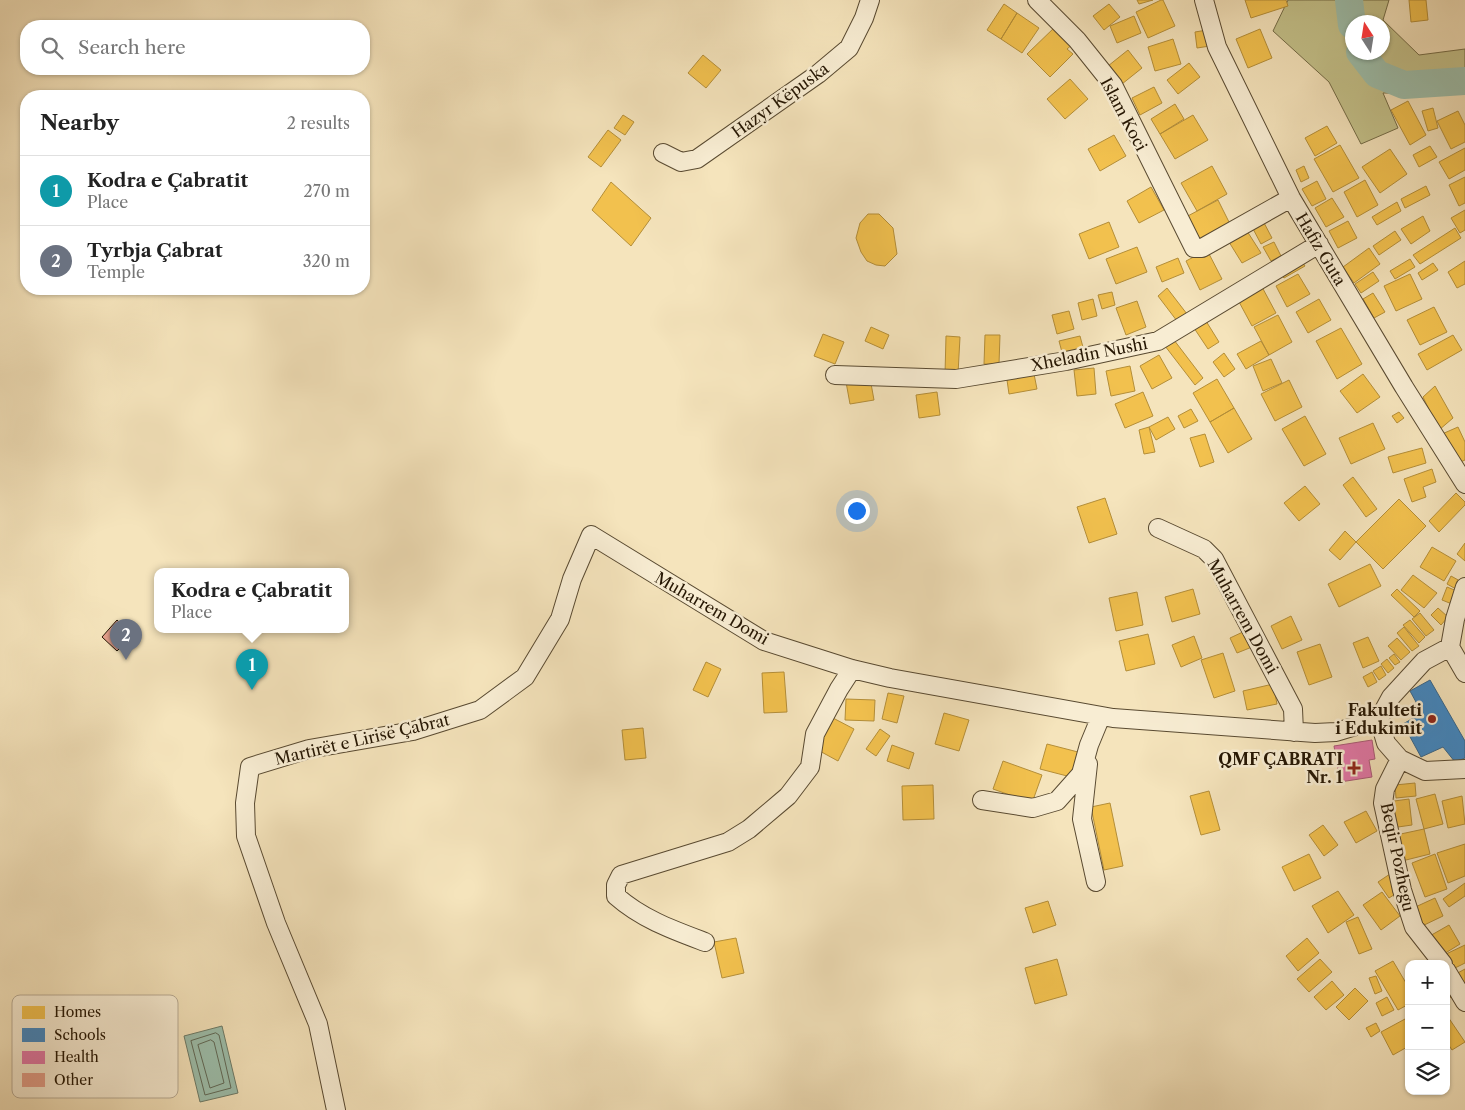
<!DOCTYPE html>
<html lang="en">
<head>
<meta charset="utf-8">
<style>
	body { margin:0; font-family:"Libre Caslon Text",serif; background:#f2f2f2; color:#222 }
	.controls { position:absolute; right:15px; bottom:15px; display:grid; overflow:hidden; border-radius:10px; box-shadow:0 1px 4px #0004 }
	.controls button { width:45px; height:45px; display:grid; place-items:center; padding:0; border:0; border-bottom:1px solid #e0e0e0; background:#fff; color:#222; font:25px sans-serif }
	.compass { position:absolute; left:1345px; top:15px; width:45px; height:45px; border-radius:50%; background:#fff; box-shadow:0 1px 4px #0004; rotate:348deg }
	.you { position:absolute; left:856px; top:510px; width:18px; height:18px; margin:-12px; border:4px solid #fff; border-radius:50%; background:#1a73e8; box-shadow:0 0 0 8px #1a73e833 }
	.badge { display:grid; place-items:center; width:32px; height:32px; border-radius:50%; background:#0f766e; color:#fff; font-size:16px; font-weight:700 }
	.pin { position:absolute; translate:-50% -41px; filter:drop-shadow(0 1px 2px #0008) }
	.pin::after { content:''; position:absolute; top:26px; width:18px; height:15px; background:inherit; clip-path:polygon(0 0,100% 0,50% 100%) }
	.popup { position:absolute; left:154px; top:568px; width:195px; height:65px; box-sizing:border-box; display:grid; place-content:center; border-radius:10px; background:#fff; filter:drop-shadow(0 1px 4px #0005); font-size:16px; white-space:nowrap; color:#767676 }
	.popup b { font-size:19px; color:#222 }
	.popup::after { content:''; position:absolute; left:50%; top:100%; margin-left:-10px; border:10px solid transparent; border-top-color:#fff }
	.list { margin:0; padding:0; list-style:none }
	h2 { display:flex; justify-content:space-between; align-items:center; height:65px; margin:0; padding:0 20px; font-size:21px }
	h2 small { font-size:16px; font-weight:400; color:#767676 }
	.list li { display:grid; grid-template-columns:32px 1fr auto; gap:15px; align-items:center; box-sizing:border-box; height:70px; padding:0 20px; border-top:1px solid #e0e0e0 }
	.list b { display:block; font-size:19px; white-space:nowrap }
	.list p { margin:0; font-size:16px; white-space:nowrap; color:#767676 }
	.list em { font-size:16px; font-style:normal; color:#767676 }
	.icon { flex:none; width:28px; height:28px; fill:none; stroke:currentColor; stroke-width:2; stroke-linecap:round; stroke-linejoin:round }
	.map { position:relative; flex:none; width:1465px; height:1110px; overflow:hidden }
	.search { position:absolute; background:#fff; box-shadow:0 1px 4px #0004; left:20px; top:20px; width:350px; height:55px; display:flex; align-items:center; gap:12px; box-sizing:border-box; padding:0 18px; border-radius:20px; color:#767676; font-size:19px }
	.panel { position:absolute; background:#fff; box-shadow:0 1px 4px #0004; left:20px; top:90px; width:350px; height:205px; border-radius:20px }
	.map>svg:first-child { display:block }
</style>
</head>
<body>
<div class="map">
<svg width="1465" height="1110" viewBox="0 0 1465 1110">
	<rect width="100%" height="100%" fill="#f5e4bc"/>
	<filter id="stains"><feTurbulence type="fractalNoise" baseFrequency=".004" numOctaves="4"/><feColorMatrix values="0 0 0 0 .2 0 0 0 0 .09 0 0 0 0 .02 0 0 0 .5 -.17"/></filter>
	<radialGradient id="worn" r=".72"><stop offset=".6" stop-color="#630" stop-opacity="0"/><stop offset="1" stop-color="#630" stop-opacity=".3"/></radialGradient>
	<path fill="#c4c28b" stroke="#746c47" fill-rule="evenodd" d="M 1288,0 L 1389,0 L 1383,20 L 1419,55 L 1465,49 L 1465,94 L 1383,93 L 1398,128 L 1361,144 L 1329,82 L 1273,31 ZM 1352,22 L 1382,22 L 1382,52 L 1352,52 Z"/>
	<path fill="#9dbfac" stroke="#6d7b68" d="M 222,1026 L 238,1093 L 200,1102 L 184,1036 Z"/>
	<path fill="#f2c14e" stroke="#b48e38" d="M 1137,0 L 1153,0 L 1139,4 Z
		M 1161,0 L 1163,0 L 1175,26 L 1148,38 L 1136,12 Z
		M 1245,0 L 1286,0 L 1288,6 L 1251,18 Z
		M 1409,0 L 1426,0 L 1428,20 L 1411,22 Z
		M 1004,4 L 1017,13 L 1001,39 L 987,30 Z
		M 1109,4 L 1120,17 L 1104,30 L 1093,16 Z
		M 1017,13 L 1039,28 L 1022,53 L 1001,39 Z
		M 1134,16 L 1141,33 L 1117,43 L 1110,26 Z
		M 1056,26 L 1073,44 L 1067,49 L 1073,54 L 1050,77 L 1027,54 Z
		M 1260,29 L 1272,58 L 1248,68 L 1236,39 Z
		M 1207,30 L 1210,46 L 1197,48 L 1195,32 Z
		M 1173,39 L 1181,64 L 1155,71 L 1148,47 Z
		M 1128,50 L 1142,68 L 1122,84 L 1108,66 Z
		M 703,55 L 721,70 L 706,88 L 688,73 Z
		M 1189,63 L 1200,77 L 1178,94 L 1167,80 Z
		M 1070,79 L 1088,99 L 1065,119 L 1047,99 Z
		M 1154,87 L 1162,103 L 1140,115 L 1132,98 Z
		M 1408,101 L 1426,135 L 1410,145 L 1391,110 Z
		M 1175,104 L 1184,119 L 1160,134 L 1151,119 Z
		M 1433,108 L 1438,128 L 1428,131 L 1422,111 Z
		M 1458,111 L 1465,125 L 1465,142 L 1451,149 L 1437,121 Z
		M 623,115 L 634,122 L 625,135 L 614,128 Z
		M 1193,115 L 1208,140 L 1175,159 L 1160,134 Z
		M 1327,126 L 1337,143 L 1315,156 L 1305,138 Z
		M 608,130 L 621,140 L 601,167 L 588,157 Z
		M 1114,135 L 1126,156 L 1100,171 L 1088,149 Z
		M 1340,145 L 1359,178 L 1333,192 L 1314,159 Z
		M 1430,146 L 1437,157 L 1419,167 L 1413,155 Z
		M 1465,148 L 1465,170 L 1449,179 L 1439,162 Z
		M 1390,149 L 1407,174 L 1380,193 L 1362,167 Z
		M 1212,166 L 1227,194 L 1197,211 L 1181,183 Z
		M 1304,166 L 1309,178 L 1301,182 L 1296,170 Z
		M 1465,177 L 1465,203 L 1459,206 L 1449,185 Z
		M 1365,180 L 1378,205 L 1357,217 L 1344,192 Z
		M 1317,181 L 1326,199 L 1312,206 L 1302,189 Z
		M 611,182 L 651,218 L 631,246 L 592,210 Z
		M 1426,186 L 1430,195 L 1405,208 L 1401,199 Z
		M 1151,187 L 1164,210 L 1139,223 L 1127,201 Z
		M 1332,198 L 1344,217 L 1326,227 L 1315,208 Z
		M 1218,200 L 1231,226 L 1197,243 L 1184,218 Z
		M 1397,202 L 1401,211 L 1377,225 L 1372,217 Z
		M 1465,210 L 1465,230 L 1460,233 L 1451,218 Z
		M 868,214 L 879,214 L 893,228 L 897,254 L 885,266 L 876,265 L 867,261 L 861,252 L 856,238 L 860,223 Z
		M 1423,216 L 1430,231 L 1411,244 L 1401,229 Z
		M 1262,219 L 1272,238 L 1261,244 L 1251,225 Z
		M 1348,221 L 1357,238 L 1338,248 L 1329,231 Z
		M 1109,222 L 1119,247 L 1089,259 L 1079,234 Z
		M 1455,228 L 1461,238 L 1420,264 L 1413,255 Z
		M 1247,231 L 1261,253 L 1242,263 L 1229,242 Z
		M 1395,231 L 1401,240 L 1379,255 L 1373,246 Z
		M 1274,242 L 1281,256 L 1271,261 L 1263,247 Z
		M 1137,247 L 1147,272 L 1116,284 L 1106,259 Z
		M 1369,248 L 1380,264 L 1354,283 L 1343,267 Z
		M 1207,250 L 1222,279 L 1200,290 L 1186,261 Z
		M 1178,258 L 1184,273 L 1162,282 L 1156,267 Z
		M 1300,259 L 1305,266 L 1284,278 L 1280,274 Z
		M 1410,259 L 1415,267 L 1395,279 L 1390,271 Z
		M 1465,261 L 1465,284 L 1457,288 L 1448,272 Z
		M 1433,263 L 1438,270 L 1422,280 L 1418,273 Z
		M 1373,272 L 1379,281 L 1361,293 L 1355,284 Z
		M 1298,274 L 1310,294 L 1287,307 L 1276,286 Z
		M 1410,274 L 1422,299 L 1396,311 L 1384,286 Z
		M 1262,287 L 1276,313 L 1252,326 L 1238,300 Z
		M 1167,288 L 1187,314 L 1177,321 L 1158,296 Z
		M 1112,292 L 1115,305 L 1102,309 L 1098,295 Z
		M 1373,293 L 1385,312 L 1374,318 L 1363,299 Z
		M 1093,299 L 1097,316 L 1082,320 L 1078,303 Z
		M 1319,299 L 1331,320 L 1308,333 L 1296,312 Z
		M 1137,301 L 1146,327 L 1126,335 L 1116,308 Z
		M 1434,307 L 1447,332 L 1420,345 L 1407,320 Z
		M 1069,311 L 1074,329 L 1057,334 L 1052,315 Z
		M 1278,315 L 1292,342 L 1269,355 L 1254,327 Z
		M 1206,321 L 1219,342 L 1208,349 L 1194,328 Z
		M 871,327 L 889,335 L 883,349 L 865,341 Z
		M 1341,328 L 1362,364 L 1337,379 L 1316,341 Z
		M 823,334 L 844,342 L 835,364 L 814,356 Z
		M 985,335 L 1000,335 L 999,364 L 984,364 Z
		M 1453,335 L 1462,350 L 1427,370 L 1418,354 Z
		M 946,336 L 960,337 L 958,374 L 945,374 Z
		M 1080,336 L 1084,351 L 1063,356 L 1059,341 Z
		M 1174,340 L 1203,378 L 1195,385 L 1165,346 Z
		M 1261,341 L 1269,355 L 1246,369 L 1237,354 Z
		M 1224,353 L 1235,369 L 1224,377 L 1213,362 Z
		M 1159,355 L 1172,378 L 1152,389 L 1140,366 Z
		M 1271,359 L 1282,383 L 1263,391 L 1253,366 Z
		M 1130,366 L 1135,391 L 1111,396 L 1106,371 Z
		M 1094,368 L 1096,394 L 1077,396 L 1074,370 Z
		M 1033,369 L 1037,389 L 1009,394 L 1006,373 Z
		M 1363,374 L 1380,397 L 1357,413 L 1340,391 Z
		M 870,378 L 874,400 L 850,404 L 846,382 Z
		M 1217,379 L 1234,408 L 1210,422 L 1193,393 Z
		M 1289,380 L 1302,407 L 1275,421 L 1261,394 Z
		M 1435,386 L 1453,418 L 1439,430 L 1423,397 Z
		M 937,392 L 940,415 L 919,418 L 916,395 Z
		M 1143,392 L 1153,416 L 1125,428 L 1115,404 Z
		M 1234,408 L 1252,439 L 1228,453 L 1210,422 Z
		M 1191,409 L 1198,421 L 1184,428 L 1178,416 Z
		M 1399,412 L 1404,418 L 1397,423 L 1392,416 Z
		M 1305,416 L 1326,454 L 1304,466 L 1282,429 Z
		M 1168,417 L 1175,429 L 1156,440 L 1149,427 Z
		M 1373,423 L 1385,449 L 1351,464 L 1339,438 Z
		M 1149,427 L 1155,452 L 1144,454 L 1139,430 Z
		M 1458,427 L 1465,442 L 1465,460 L 1456,464 L 1442,434 Z
		M 1205,434 L 1214,462 L 1200,467 L 1190,438 Z
		M 1422,448 L 1426,463 L 1393,473 L 1388,457 Z
		M 1432,469 L 1436,482 L 1423,487 L 1426,497 L 1412,502 L 1404,479 Z
		M 1353,477 L 1377,509 L 1366,517 L 1343,485 Z
		M 1305,486 L 1320,504 L 1299,521 L 1284,503 Z
		M 1456,493 L 1465,502 L 1465,505 L 1439,532 L 1429,521 Z
		M 1105,498 L 1117,534 L 1089,543 L 1077,507 Z
		M 1399,499 L 1426,526 L 1383,569 L 1356,542 Z
		M 1345,531 L 1356,542 L 1340,560 L 1329,550 Z
		M 1465,543 L 1465,561 L 1457,554 Z
		M 1432,547 L 1456,561 L 1444,581 L 1420,567 Z
		M 1370,564 L 1381,586 L 1339,607 L 1328,584 Z
		M 1413,575 L 1437,593 L 1424,608 L 1401,590 Z
		M 1451,576 L 1460,581 L 1456,589 L 1447,584 Z
		M 1447,587 L 1457,591 L 1452,604 L 1442,600 Z
		M 1193,589 L 1200,614 L 1172,622 L 1165,597 Z
		M 1397,589 L 1420,611 L 1414,617 L 1391,595 Z
		M 1137,592 L 1143,625 L 1116,631 L 1109,598 Z
		M 1438,608 L 1448,617 L 1441,625 L 1431,615 Z
		M 1420,613 L 1434,630 L 1426,636 L 1412,619 Z
		M 1291,616 L 1302,640 L 1282,649 L 1271,626 Z
		M 1410,620 L 1425,637 L 1419,643 L 1403,625 Z
		M 1404,627 L 1419,646 L 1412,651 L 1397,633 Z
		M 1245,631 L 1252,647 L 1237,653 L 1230,638 Z
		M 1148,634 L 1155,664 L 1126,671 L 1119,641 Z
		M 1194,636 L 1202,658 L 1181,667 L 1172,645 Z
		M 1368,637 L 1379,661 L 1363,668 L 1353,643 Z
		M 1397,638 L 1410,652 L 1401,660 L 1388,646 Z
		M 1320,644 L 1332,677 L 1309,685 L 1297,652 Z
		M 1223,653 L 1235,691 L 1214,698 L 1201,660 Z
		M 1394,654 L 1400,662 L 1395,665 L 1389,658 Z
		M 1387,659 L 1394,668 L 1388,673 L 1381,664 Z
		M 706,662 L 721,669 L 708,697 L 693,690 Z
		M 1381,666 L 1386,675 L 1379,680 L 1373,671 Z
		M 784,672 L 787,712 L 764,713 L 762,673 Z
		M 1372,672 L 1377,682 L 1368,687 L 1363,677 Z
		M 1273,684 L 1277,704 L 1247,710 L 1243,691 Z
		M 888,693 L 904,696 L 897,723 L 882,719 Z
		M 846,699 L 875,700 L 874,721 L 845,720 Z
		M 944,713 L 969,720 L 959,751 L 935,744 Z
		M 833,718 L 854,729 L 838,761 L 816,749 Z
		M 643,728 L 646,758 L 625,760 L 622,730 Z
		M 880,729 L 890,736 L 876,756 L 866,749 Z
		M 1047,744 L 1078,752 L 1071,777 L 1040,769 Z
		M 892,745 L 914,753 L 909,769 L 887,761 Z
		M 1003,761 L 1042,775 L 1032,803 L 993,789 Z
		M 1415,783 L 1416,796 L 1396,798 L 1395,785 Z
		M 933,785 L 934,819 L 903,820 L 902,786 Z
		M 1209,791 L 1220,830 L 1201,835 L 1190,796 Z
		M 1435,794 L 1443,824 L 1424,829 L 1416,799 Z
		M 1462,796 L 1465,824 L 1448,828 L 1442,801 Z
		M 1409,799 L 1412,825 L 1391,828 L 1387,802 Z
		M 1110,803 L 1123,866 L 1104,870 L 1091,807 Z
		M 1366,811 L 1377,831 L 1356,843 L 1344,822 Z
		M 1323,825 L 1338,845 L 1324,856 L 1309,835 Z
		M 1424,829 L 1430,854 L 1402,861 L 1396,835 Z
		M 1465,844 L 1465,876 L 1448,883 L 1437,853 Z
		M 1309,854 L 1321,878 L 1294,891 L 1282,867 Z
		M 1435,854 L 1447,889 L 1425,897 L 1412,863 Z
		M 1390,874 L 1400,891 L 1389,898 L 1378,882 Z
		M 1465,883 L 1465,896 L 1449,907 L 1443,899 Z
		M 1338,891 L 1354,915 L 1328,933 L 1312,906 Z
		M 1382,892 L 1400,916 L 1381,930 L 1363,905 Z
		M 1435,898 L 1443,916 L 1420,927 L 1411,909 Z
		M 1048,901 L 1056,925 L 1033,933 L 1025,908 Z
		M 1358,917 L 1372,949 L 1359,954 L 1346,922 Z
		M 1449,925 L 1460,944 L 1439,957 L 1428,937 Z
		M 736,938 L 744,973 L 722,978 L 714,942 Z
		M 1307,938 L 1319,953 L 1298,971 L 1286,956 Z
		M 1465,945 L 1465,963 L 1451,970 L 1444,955 Z
		M 1057,959 L 1067,995 L 1035,1004 L 1025,968 Z
		M 1320,959 L 1332,972 L 1309,992 L 1297,979 Z
		M 1393,961 L 1409,988 L 1409,1004 L 1398,1010 L 1375,971 Z
		M 1465,969 L 1465,992 L 1454,975 Z
		M 1376,976 L 1382,991 L 1375,994 L 1369,978 Z
		M 1332,981 L 1344,995 L 1326,1010 L 1314,997 Z
		M 1355,988 L 1368,1001 L 1349,1020 L 1336,1007 Z
		M 1446,990 L 1451,997 L 1446,1000 Z
		M 1387,997 L 1394,1010 L 1382,1016 L 1376,1003 Z
		M 1446,1014 L 1465,1042 L 1452,1050 L 1446,1041 Z
		M 1405,1019 L 1409,1026 L 1409,1046 L 1393,1055 L 1381,1032 Z
		M 1376,1023 L 1380,1031 L 1371,1037 L 1366,1028 Z"/>
	<path fill="#3f88c5" stroke="#37668b" d="M 1430,680 L 1465,741 L 1465,758 L 1455,762 L 1443,747 L 1421,757 L 1403,724 L 1422,713 L 1410,691 Z"/>
	<path fill="#e377a8" stroke="#aa5a76" d="M 1372,740 L 1375,759 L 1369,760 L 1372,777 L 1340,782 L 1334,746 Z"/>
	<g fill="none" stroke-linecap="round" stroke-linejoin="round">
		<path stroke="#616a58" stroke-width="1" d="M 216,1033 L 219,1035 L 231,1088 L 205,1095 L 191,1041 Z
			M 211,1040 L 214,1042 L 224,1083 L 210,1088 L 198,1045 Z"/>
		<path stroke="#9dbfac" stroke-width="28" d="M 1349,0 L 1352,25
			M 1360,52 L 1377,74 L 1404,85 L 1465,81"/>
	</g>
	<path fill="#e49f8b" stroke="#251603" d="M 117,620 L 133,635 L 117,651 L 102,637 Z"/>
	<g fill="none" stroke-linecap="round" stroke-linejoin="round">
		<g stroke="#594a31" stroke-width="20">
			<path id="minor" d="M 1037,0 L 1077,40 L 1113,85 L 1194,248 L 1202,248 L 1291,198
				M 1204,0 L 1217,47 L 1291,198 L 1404,387 L 1465,484
				M 663,153 L 681,162 L 697,159 L 818,74 L 849,48 L 864,18 L 870,0
				M 835,375 L 956,379 L 1066,361 L 1158,341 L 1319,244
				M 1158,528 L 1204,549 L 1214,559 L 1293,709 L 1294,732
				M 1450,647 L 1455,619 L 1465,587
				M 1450,647 L 1465,673
				M 1379,719 L 1386,743 L 1400,759 L 1425,771 L 1465,769
				M 1400,759 L 1385,789 L 1383,803 L 1402,890 L 1414,927 L 1443,964
				M 1088,764 L 1082,819 L 1096,882
				M 982,800 L 1033,808 L 1057,801 L 1081,774 L 1089,745 L 1101,716
				M 705,942 C 673,930 642,919 616,896 L 616,885 L 621,875 L 728,842 L 749,829 L 788,796 L 810,767 L 815,734 L 839,689 L 852,669
				M 1446,970 L 1465,1002
				M 336,1110 L 318,1024 L 276,923 L 246,836 L 245,803 L 250,767 L 309,749 L 413,731 L 480,710 L 525,677 L 560,619 L 572,579 L 591,535 L 764,641 L 852,669 L 890,678 L 1113,718 L 1315,733 L 1336,732 L 1379,719 L 1391,697 L 1424,661 L 1450,647"/>
		</g>
		<use href="#minor" stroke="#f8edd3" stroke-width="18"/>
	</g>
	<g fill="#8f2418" stroke="#f8edd3" stroke-width="2">
		<circle cx="1432" cy="719" r="5"/>
		<path d="M1351.5 760.5h5v5h5v5h-5v5h-5v-5h-5v-5h5z"/>
	</g>
	<g text-anchor="middle" stroke-width="5" stroke-linejoin="round" paint-order="stroke">
		<g font-size="16" fill="#251603" stroke="#f8edd3">
			<text transform="translate(780 100) rotate(-36)" y="6">Hazyr Këpuska</text>
			<text transform="translate(1124 114) rotate(62)" y="6">Islam Koci</text>
			<text transform="translate(1321 249) rotate(59)" y="6">Hafiz Guta</text>
			<text transform="translate(1089 354) rotate(-11)" y="6">Xheladin Nushi</text>
			<text transform="translate(712 608) rotate(30)" y="6">Muharrem Domi</text>
			<text transform="translate(1243 616) rotate(61)" y="6">Muharrem Domi</text>
			<text transform="translate(362 739) rotate(-13)" y="6">Martirët e Lirisë Çabrat</text>
			<text transform="translate(1398 857) rotate(78)" y="6">Beqir Pozhegu</text>
		</g>
		<g font-size="16" font-weight="bold" fill="#251603" stroke="#f8edd3" text-anchor="end">
			<text x="1422" y="716">Fakulteti<tspan x="1422" dy="18">i Edukimit</tspan></text>
			<text x="1343" y="765">QMF ÇABRATI<tspan x="1343" dy="18">Nr. 1</tspan></text>
		</g>
	</g>
	<rect x="12" y="995" width="166" height="103" rx="8" fill="#f8edd3" stroke="#b9ac95" stroke-width="1"/>
	<rect x="22" y="1006" width="23" height="13" fill="#f2c14e"/>
	<rect x="22" y="1028" width="23" height="14" fill="#3f88c5"/>
	<rect x="22" y="1051" width="23" height="13" fill="#e377a8"/>
	<rect x="22" y="1073" width="23" height="14" fill="#e49f8b"/>
	<g font-size="14" fill="#251603">
		<text x="54" y="1017">Homes</text>
		<text x="54" y="1040">Schools</text>
		<text x="54" y="1062">Health</text>
		<text x="54" y="1085">Other</text>
	</g>
	<rect width="100%" height="100%" filter="url(#stains)"/>
	<rect width="100%" height="100%" fill="url(#worn)"/>
</svg>
<div class="controls">
<button>+</button>
<button>−</button>
<button><svg class="icon" aria-label="layers" viewBox="0 0 24 24"><path d="M12 4l9 5-9 5-9-5zM3 14l9 5 9-5"/></svg></button>
</div>
<svg class="compass" viewBox="-18 -18 36 36"><path d="M0-13l5 13h-10z" fill="#e53935"/><path d="M0 13l5-13h-10z" fill="#767676"/></svg>
<div class="you"></div>
<div class="pin badge" style="left:252px;top:690px;background:#0f9aa8">1</div>
<div class="popup"><b>Kodra e Çabratit</b>Place</div>
<div class="pin badge" style="left:126px;top:660px;background:#6b7280">2</div>
<div class="search"><svg class="icon" aria-label="search" viewBox="0 0 24 24"><circle cx="10" cy="10" r="6"/><path d="M15 15l6 6"/></svg>Search here</div>
<section class="panel">
<h2>Nearby<small>2 results</small></h2>
<ul class="list">
<li><span class="badge" style="background:#0f9aa8">1</span><div><b>Kodra e Çabratit</b><p>Place</p></div><em>270 m</em></li>
<li><span class="badge" style="background:#6b7280">2</span><div><b>Tyrbja Çabrat</b><p>Temple</p></div><em>320 m</em></li>
</ul>
</section>
</div>
</body>
</html>
